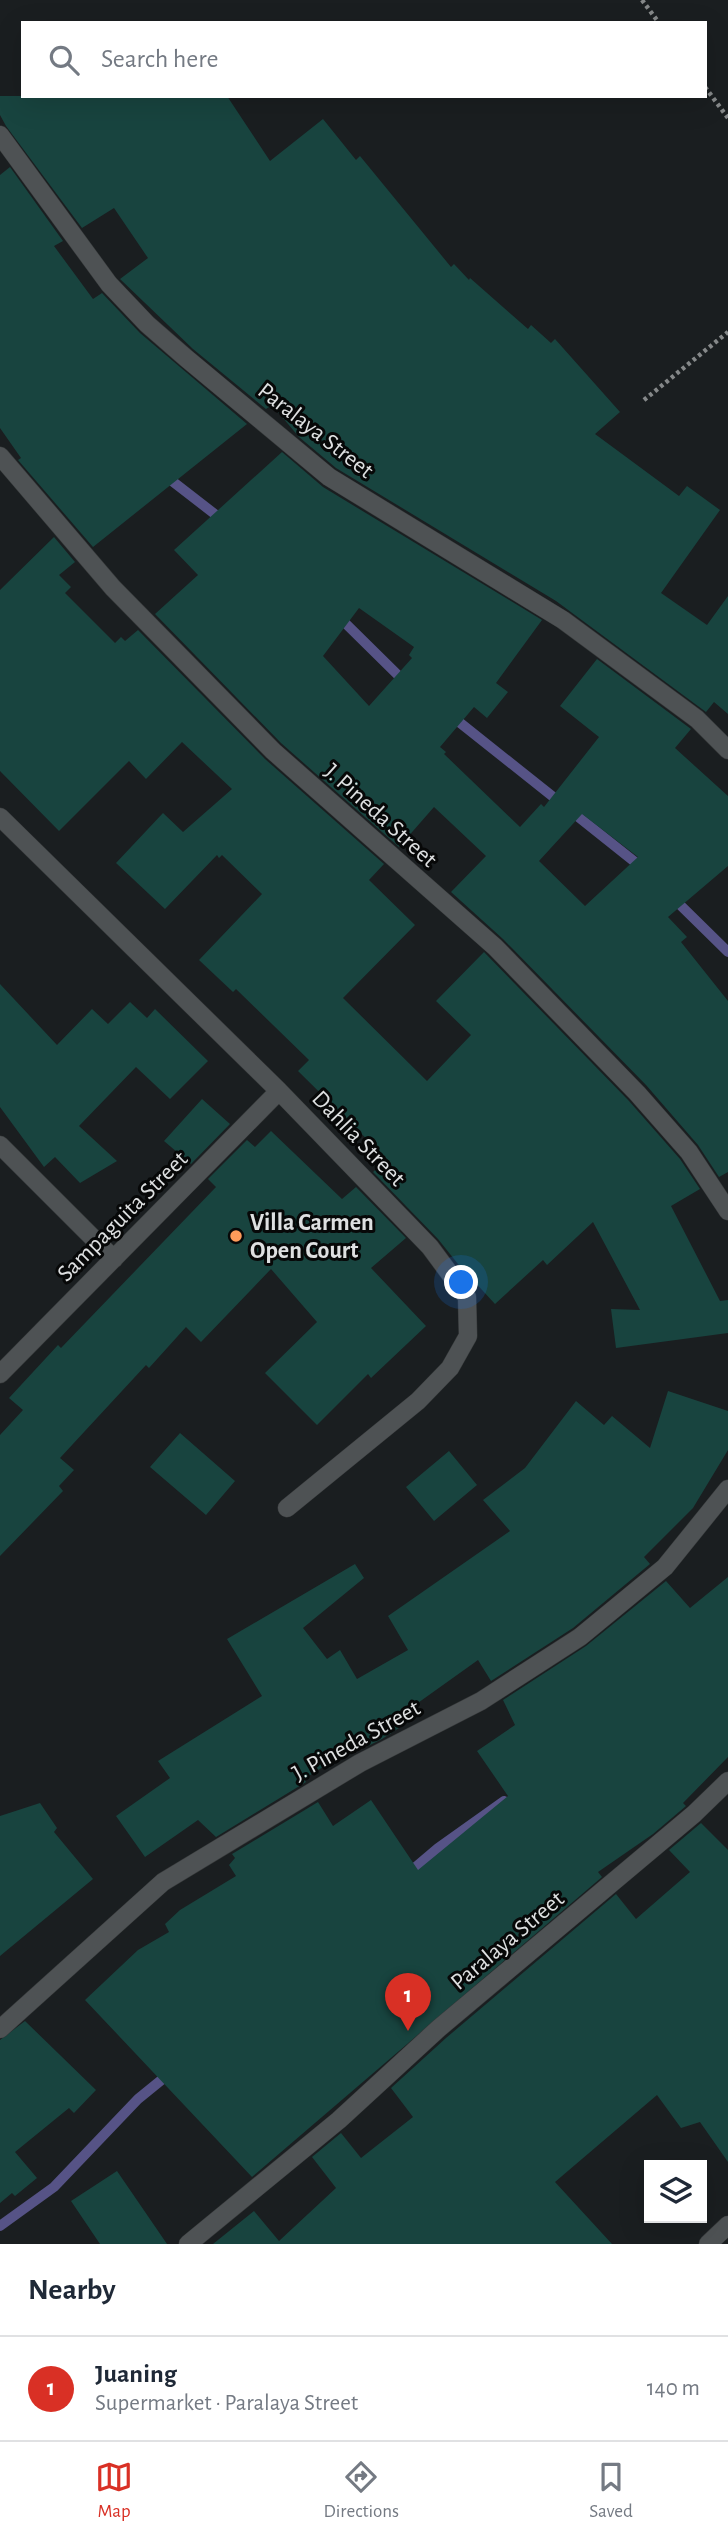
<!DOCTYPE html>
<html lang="en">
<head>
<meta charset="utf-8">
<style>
	body { margin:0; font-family:"Alegreya Sans",sans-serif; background:#f2f2f3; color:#1f2937 }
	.controls { position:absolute; right:21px; bottom:21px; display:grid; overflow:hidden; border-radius:0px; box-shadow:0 7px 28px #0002 }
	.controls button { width:63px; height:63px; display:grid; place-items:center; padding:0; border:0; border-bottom:2px solid #e0e1e3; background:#fff; color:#1f2937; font:35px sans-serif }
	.you { position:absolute; left:462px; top:1283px; width:24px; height:24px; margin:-18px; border:5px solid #fff; border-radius:50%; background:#1a73e8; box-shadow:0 0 0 10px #1a73e833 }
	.badge { display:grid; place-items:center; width:46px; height:46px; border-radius:50%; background:#d93025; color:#fff; font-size:23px; font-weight:700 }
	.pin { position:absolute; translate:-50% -58px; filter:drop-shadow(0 2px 4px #0008) }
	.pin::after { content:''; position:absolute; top:37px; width:24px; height:21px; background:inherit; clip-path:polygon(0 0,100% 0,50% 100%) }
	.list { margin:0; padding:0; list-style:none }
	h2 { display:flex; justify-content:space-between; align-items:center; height:91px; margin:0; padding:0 28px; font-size:30px }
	h2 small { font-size:23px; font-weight:400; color:#747a83 }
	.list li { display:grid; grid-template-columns:46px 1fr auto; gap:21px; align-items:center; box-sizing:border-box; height:105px; padding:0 28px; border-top:2px solid #e0e1e3 }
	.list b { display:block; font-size:26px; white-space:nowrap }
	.list p { margin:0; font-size:23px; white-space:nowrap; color:#747a83 }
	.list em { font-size:23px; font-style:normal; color:#747a83 }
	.icon { flex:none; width:38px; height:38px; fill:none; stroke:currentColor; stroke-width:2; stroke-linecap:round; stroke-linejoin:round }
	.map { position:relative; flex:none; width:728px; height:2244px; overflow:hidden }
	.search { position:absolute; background:#fff; box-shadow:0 7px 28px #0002; left:21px; right:21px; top:21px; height:77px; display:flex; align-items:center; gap:18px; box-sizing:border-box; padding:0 24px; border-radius:0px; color:#747a83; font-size:26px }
	.sheet { height:196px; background:#fff }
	nav { display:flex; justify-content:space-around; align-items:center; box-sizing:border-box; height:98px; border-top:2px solid #e0e1e3; background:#fff; font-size:19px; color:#747a83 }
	nav a { display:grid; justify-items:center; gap:4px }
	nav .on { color:#d93025 }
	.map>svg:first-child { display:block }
</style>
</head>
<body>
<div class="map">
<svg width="728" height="2244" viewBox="0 0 728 2244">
	<rect width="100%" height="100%" fill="#1a1e20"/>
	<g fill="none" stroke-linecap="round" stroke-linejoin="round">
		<path stroke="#565386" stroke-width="10" d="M 163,474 L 225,522
			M 337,615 L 408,685
			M 449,714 L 645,870
			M 671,896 L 728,952
			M 405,1876 L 438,1848 L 504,1801
			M 0,2226 L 54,2187 L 138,2099 L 170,2073"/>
	</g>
	<path fill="#18443f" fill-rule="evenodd" d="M 0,96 L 227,96 L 270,161 L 323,119 L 356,160 L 360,156 L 451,267 L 454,264 L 469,280 L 470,278 L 528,329 L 531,325 L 551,343 L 555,339 L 620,412 L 595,434 L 679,496 L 687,486 L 720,510 L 661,593 L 707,625 L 728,596 L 728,714 L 714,702 L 706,712 L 556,601 L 336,468 L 299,437 L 272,405 L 266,409 L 193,349 L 120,279 L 148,258 L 114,208 L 82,228 L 6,126 L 0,115 Z
		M 10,167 L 63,241 L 54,246 L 93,299 L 102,293 L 140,333 L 247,424 L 93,547 L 18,460 L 21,458 L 0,428 L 0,175 Z
		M 282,452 L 323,487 L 542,620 L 496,683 L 508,692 L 487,718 L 474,707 L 440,747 L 446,752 L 444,754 L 520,827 L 541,804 L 544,807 L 599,737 L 560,706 L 597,659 L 691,729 L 675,748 L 728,796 L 728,866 L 668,917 L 687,937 L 681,942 L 728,1001 L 728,1172 L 719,1177 L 698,1145 L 646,1085 L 503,939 L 451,892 L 486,856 L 434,807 L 399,847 L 281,743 L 155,614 L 198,575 L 174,550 ZM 359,608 L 414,647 L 409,655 L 412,658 L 369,706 L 323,656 ZM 582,814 L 638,857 L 585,906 L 539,861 Z
		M 54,537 L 75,562 L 59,575 L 71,587 L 65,593 L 115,643 L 121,637 L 125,641 L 138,630 L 265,759 L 384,864 L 369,880 L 415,925 L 343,998 L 427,1081 L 471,1035 L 436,1001 L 484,952 L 629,1101 L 680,1159 L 700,1189 L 671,1206 L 720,1301 L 728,1300 L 728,1333 L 616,1348 L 611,1309 L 640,1310 L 593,1222 L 547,1265 L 543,1260 L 495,1304 L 458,1264 L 438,1239 L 373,1172 L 387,1159 L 298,1071 L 309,1060 L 236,989 L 233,992 L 199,960 L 262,894 L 222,855 L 219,858 L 217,855 L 165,909 L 116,863 L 163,813 L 183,832 L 232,789 L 182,742 L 146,779 L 129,761 L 59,831 L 0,771 L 0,590 Z
		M 0,984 L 57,1045 L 92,1009 L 108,1024 L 130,1002 L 147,1018 L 155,1009 L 208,1061 L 170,1099 L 136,1067 L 79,1126 L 117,1161 L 80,1183 L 55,1157 L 44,1167 L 0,1107 Z
		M 202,1099 L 230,1124 L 191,1164 L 164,1141 Z
		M 271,1131 L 342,1199 L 356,1187 L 406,1238 L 371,1268 L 426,1326 L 371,1378 L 368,1374 L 317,1425 L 265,1373 L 317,1322 L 271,1269 L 201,1342 L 186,1327 L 149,1368 L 146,1365 L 60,1458 L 74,1470 L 59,1486 L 63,1491 L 0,1556 L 0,1435 L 23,1410 L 9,1398 L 58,1345 L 61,1348 L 216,1187 L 208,1179 L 247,1140 L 255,1147 Z
		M 668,1391 L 728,1411 L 728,1450 L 693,1508 L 644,1557 L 650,1564 L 573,1628 L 491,1681 L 478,1660 L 394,1720 L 399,1728 L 382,1739 L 368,1746 L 364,1741 L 304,1779 L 306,1782 L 216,1837 L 198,1820 L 145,1857 L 116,1816 L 170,1778 L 158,1761 L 262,1696 L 227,1639 L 355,1564 L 364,1578 L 303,1628 L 327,1659 L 340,1650 L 357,1679 L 408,1650 L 388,1616 L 510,1531 L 483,1500 L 525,1468 L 576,1401 L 604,1425 L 612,1416 L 650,1448 Z
		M 180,1433 L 235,1481 L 206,1515 L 150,1467 Z
		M 449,1451 L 477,1485 L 434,1521 L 406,1487 Z
		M 728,1577 L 728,1757 L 683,1803 L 686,1806 L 653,1834 L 598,1872 L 602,1877 L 252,2177 L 85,2000 L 138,1950 L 169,1932 L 165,1924 L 180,1910 L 236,1876 L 229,1865 L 235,1858 L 232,1854 L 318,1802 L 333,1826 L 371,1800 L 418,1870 L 508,1796 L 477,1751 L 515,1725 L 503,1700 L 586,1646 L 666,1581 L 690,1608 Z
		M 40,1803 L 57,1828 L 54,1832 L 93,1879 L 0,1956 L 0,1816 Z
		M 701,1823 L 728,1850 L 728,2162 L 700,2122 L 681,2128 L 657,2095 L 555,2182 L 612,2244 L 213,2244 L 254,2211 L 279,2241 L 336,2188 L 312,2157 L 341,2133 L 361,2158 L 413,2117 L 391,2088 L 446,2038 L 616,1894 L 636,1919 L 690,1872 L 669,1850 Z
		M 25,2021 L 96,2090 L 74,2113 L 69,2108 L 15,2152 L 37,2178 L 15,2196 L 12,2193 L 0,2203 L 0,2040 Z
		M 117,2171 L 167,2244 L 100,2244 L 71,2201 Z"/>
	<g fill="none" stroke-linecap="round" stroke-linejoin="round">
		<g stroke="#353839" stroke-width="19">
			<path id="minor" d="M 0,135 L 109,284 L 147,324 L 186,358 L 329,477 L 563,620 L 697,719 L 728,750
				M 0,456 L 113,588 L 273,751 L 495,947 L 637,1093 L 689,1152 L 728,1211
				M 0,817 L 279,1091 L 430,1247 L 467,1297 L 468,1336 L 450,1368 L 418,1401 L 287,1508
				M 0,1145 L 114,1259
				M 0,1374 L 279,1091
				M 0,2029 L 163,1882 L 360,1763 L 481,1701 L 580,1637 L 665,1567 L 728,1489
				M 188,2244 L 339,2120 L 438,2029 L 694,1814 L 728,1781
				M 708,2244 L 728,2225"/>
		</g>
		<path stroke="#858889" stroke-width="4.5" stroke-dasharray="3.5 3.5" stroke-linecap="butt" d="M 642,0 L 659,23
			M 705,87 L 728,118
			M 644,400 L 728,332"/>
		<use href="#minor" stroke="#4e5254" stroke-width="18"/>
	</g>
	<circle fill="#ff9b5a" stroke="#070808" stroke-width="2.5" cx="236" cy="1236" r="7"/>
	<g text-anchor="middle" stroke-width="6" stroke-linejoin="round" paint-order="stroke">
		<g font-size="24" fill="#dee0e1" stroke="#070808">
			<text transform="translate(316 430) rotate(38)" y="8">Paralaya Street</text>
			<text transform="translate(381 815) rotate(42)" y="8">J. Pineda Street</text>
			<text transform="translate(359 1138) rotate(46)" y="8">Dahlia Street</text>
			<text transform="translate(122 1216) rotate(-45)" y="8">Sampaguita Street</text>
			<text transform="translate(356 1740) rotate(-29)" y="8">J. Pineda Street</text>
			<text transform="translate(507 1940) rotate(-40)" y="8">Paralaya Street</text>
		</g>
		<g font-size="24" font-weight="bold" fill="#dee0e1" stroke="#070808" text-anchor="start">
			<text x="250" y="1230">Villa Carmen<tspan x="250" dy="28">Open Court</tspan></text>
		</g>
	</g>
</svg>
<div class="controls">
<button><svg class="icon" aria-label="layers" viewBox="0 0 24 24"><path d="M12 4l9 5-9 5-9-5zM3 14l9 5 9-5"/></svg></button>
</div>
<div class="you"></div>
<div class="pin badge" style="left:408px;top:2031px">1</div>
<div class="search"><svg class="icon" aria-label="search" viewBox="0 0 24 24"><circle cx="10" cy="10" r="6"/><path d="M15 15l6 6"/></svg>Search here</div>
</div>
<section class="sheet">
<h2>Nearby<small></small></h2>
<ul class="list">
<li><span class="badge">1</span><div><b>Juaning</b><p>Supermarket · Paralaya Street</p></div><em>140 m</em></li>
</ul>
</section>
<nav>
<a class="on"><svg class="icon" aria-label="map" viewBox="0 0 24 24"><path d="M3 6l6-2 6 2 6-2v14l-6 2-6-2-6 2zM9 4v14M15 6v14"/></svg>Map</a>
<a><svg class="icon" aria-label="directions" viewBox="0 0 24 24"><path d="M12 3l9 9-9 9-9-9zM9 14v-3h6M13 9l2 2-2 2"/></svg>Directions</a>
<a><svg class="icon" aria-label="saved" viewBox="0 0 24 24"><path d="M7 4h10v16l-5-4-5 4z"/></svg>Saved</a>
</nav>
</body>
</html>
